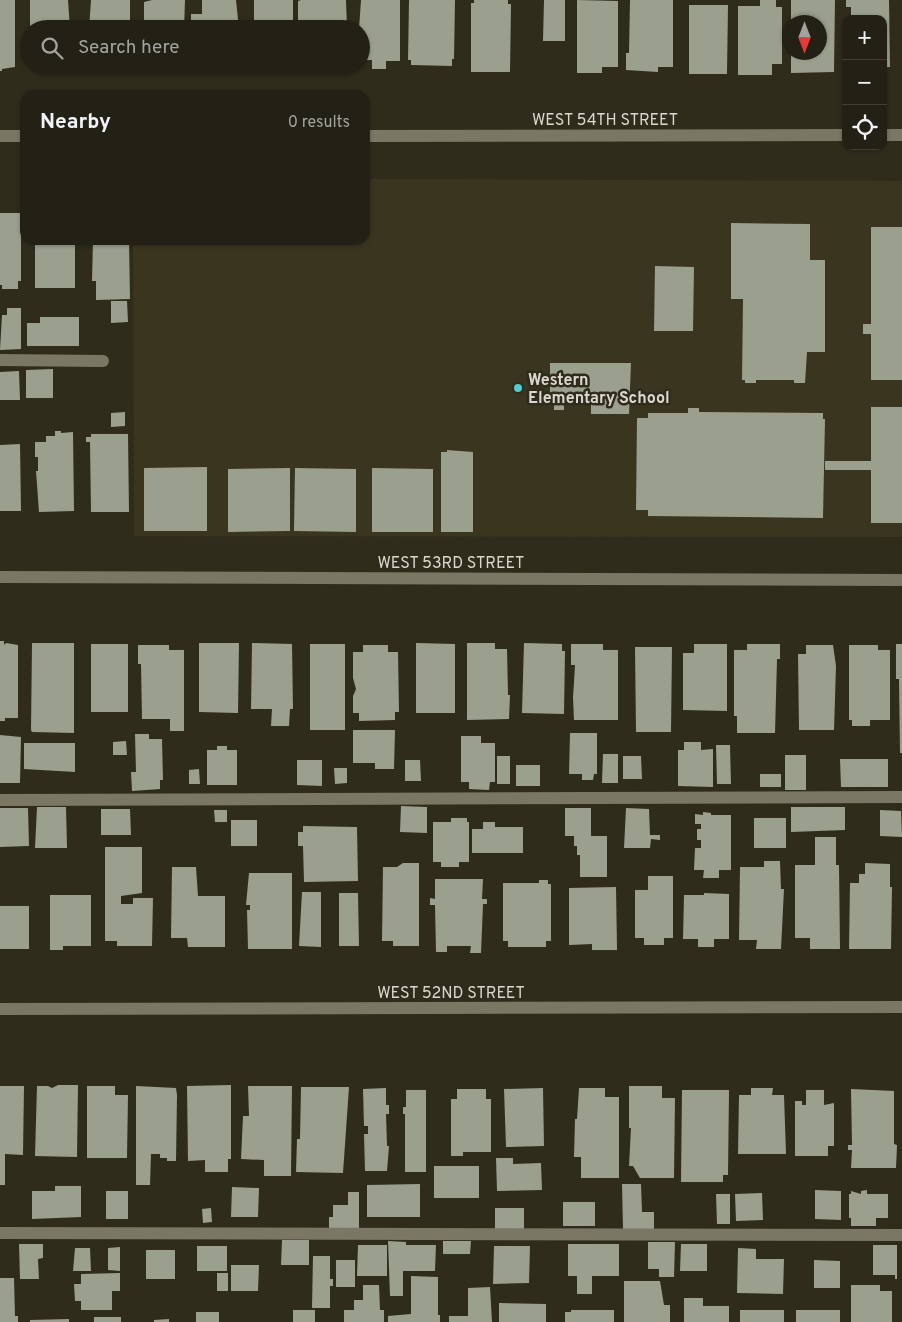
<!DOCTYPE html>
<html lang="en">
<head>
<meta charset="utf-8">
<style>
	body { margin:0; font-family:Overpass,sans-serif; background:#2f2e22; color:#f1f3f6 }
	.controls { position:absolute; right:15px; top:15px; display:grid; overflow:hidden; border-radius:10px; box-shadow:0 1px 4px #0004 }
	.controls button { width:45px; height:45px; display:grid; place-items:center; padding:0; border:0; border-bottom:1px solid #403e34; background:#232115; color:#f1f3f6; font:25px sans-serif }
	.compass { position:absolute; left:782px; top:15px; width:45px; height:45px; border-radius:50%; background:#232115; box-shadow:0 1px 4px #0004; rotate:180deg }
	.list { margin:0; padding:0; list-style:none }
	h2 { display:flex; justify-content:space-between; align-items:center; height:65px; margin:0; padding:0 20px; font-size:21px }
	h2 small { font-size:16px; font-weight:400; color:#a3a3a0 }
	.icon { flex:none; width:28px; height:28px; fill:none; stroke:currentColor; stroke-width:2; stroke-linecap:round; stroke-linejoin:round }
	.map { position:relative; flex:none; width:902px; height:1322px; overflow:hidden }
	.search { position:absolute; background:#232115; box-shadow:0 1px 4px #0004; left:20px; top:20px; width:350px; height:55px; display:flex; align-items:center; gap:12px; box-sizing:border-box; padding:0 18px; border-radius:28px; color:#a3a3a0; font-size:19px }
	.panel { position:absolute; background:#232115; box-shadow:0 1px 4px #0004; left:20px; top:90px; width:350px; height:155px; border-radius:15px }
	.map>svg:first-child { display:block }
</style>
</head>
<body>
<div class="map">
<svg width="902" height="1322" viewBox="0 0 902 1322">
	<rect width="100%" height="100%" fill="#2f2c1c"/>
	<path fill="#39351e" d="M 365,179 L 902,181 L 902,537 L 134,536 L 133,240 L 365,240 Z"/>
	<path fill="#9ba08e" d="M 0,0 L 15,0 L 15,67 L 2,69 L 2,71 L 0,71 Z
		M 30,0 L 68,0 L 70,29 L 30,29 Z
		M 91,0 L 130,0 L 130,29 L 89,29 Z
		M 152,0 L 185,0 L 184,29 L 144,29 L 144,2 Z
		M 202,0 L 236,0 L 239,29 L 191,29 L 191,14 L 202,14 Z
		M 254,0 L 293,0 L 293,29 L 254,29 Z
		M 301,0 L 346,0 L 347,29 L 298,29 L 298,1 Z
		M 361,0 L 400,0 L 400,61 L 386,61 L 386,69 L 372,69 L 372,60 L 361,60 L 361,29 L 359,29 Z
		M 409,0 L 455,0 L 454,59 L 452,59 L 452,66 L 411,65 L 411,60 L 408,60 Z
		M 474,0 L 508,0 L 508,4 L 511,4 L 510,72 L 471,72 L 471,3 L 474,3 Z
		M 544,0 L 565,0 L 565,41 L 543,41 Z
		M 577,0 L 618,1 L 618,67 L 602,67 L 602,73 L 577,73 Z
		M 630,0 L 673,0 L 673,67 L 658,67 L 658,72 L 626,70 L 626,53 L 629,53 Z
		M 760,0 L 776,0 L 776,7 L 782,7 L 782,64 L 772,64 L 772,75 L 738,75 L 738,6 L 760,6 Z
		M 791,0 L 835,0 L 834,72 L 791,73 L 791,52 L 820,52 L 820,22 L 791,22 Z
		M 846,0 L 889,0 L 890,67 L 883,67 L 883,19 L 851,19 L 851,7 L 846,7 Z
		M 689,5 L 728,5 L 727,74 L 689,74 Z
		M 89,66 L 115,66 L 115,70 L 89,70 Z
		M 144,66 L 184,66 L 184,70 L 144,70 Z
		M 255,66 L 292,66 L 292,70 L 255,70 Z
		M 298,66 L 347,66 L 347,70 L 298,70 Z
		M 0,213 L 21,213 L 21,281 L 18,281 L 18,289 L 2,289 L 2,285 L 0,285 Z
		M 731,223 L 810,224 L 810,260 L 825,260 L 825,352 L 807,352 L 805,383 L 794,383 L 794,380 L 756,380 L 756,383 L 745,383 L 745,380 L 742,380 L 743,299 L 731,299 Z
		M 871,227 L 902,227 L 902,380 L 871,380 L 871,334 L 863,334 L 863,324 L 871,324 Z
		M 35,240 L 75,240 L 75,288 L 35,288 Z
		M 93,240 L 129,240 L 130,299 L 96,300 L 96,281 L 92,281 Z
		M 655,266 L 694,267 L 693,331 L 654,331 Z
		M 111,301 L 127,301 L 128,322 L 111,323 Z
		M 7,308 L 21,308 L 21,349 L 0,350 L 2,315 L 7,315 Z
		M 40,317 L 79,317 L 79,346 L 27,346 L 27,323 L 40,323 Z
		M 550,363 L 631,363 L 629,414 L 591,414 L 591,404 L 564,404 L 564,410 L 554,410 L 554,404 L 550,404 Z
		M 53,369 L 53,398 L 26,398 L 26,370 Z
		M 19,371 L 20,400 L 0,400 L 0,372 Z
		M 871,407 L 902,407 L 902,523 L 871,523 L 871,470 L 825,470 L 825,461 L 871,461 Z
		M 688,408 L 699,408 L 699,412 L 823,413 L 823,419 L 825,419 L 823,518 L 648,516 L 648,510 L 636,510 L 637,418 L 648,418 L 648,413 L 688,413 Z
		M 125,412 L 125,426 L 111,427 L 111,413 Z
		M 55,431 L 61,431 L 61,433 L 73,432 L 74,511 L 39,512 L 36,471 L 38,471 L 38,457 L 35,457 L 35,442 L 46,442 L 46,436 L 55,436 Z
		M 91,434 L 128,434 L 129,512 L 91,512 L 90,442 L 86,442 L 86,437 L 91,437 Z
		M 20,444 L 21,511 L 0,511 L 0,445 Z
		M 447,450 L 473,452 L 473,532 L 441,532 L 441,452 L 447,452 Z
		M 207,467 L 207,531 L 144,531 L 144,468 Z
		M 290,468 L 290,531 L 228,532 L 228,469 Z
		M 295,468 L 356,469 L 356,532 L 294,531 Z
		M 372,468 L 433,469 L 433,532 L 372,532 Z
		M 0,641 L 4,641 L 4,645 L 6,643 L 18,645 L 18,718 L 5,718 L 5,721 L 0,721 Z
		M 32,643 L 74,643 L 74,733 L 32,732 L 31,730 Z
		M 199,643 L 239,643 L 238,713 L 199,712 Z
		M 252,643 L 292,644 L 293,709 L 290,709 L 289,726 L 271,726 L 272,709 L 251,709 Z
		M 416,643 L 455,644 L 455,713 L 416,713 Z
		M 467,643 L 495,643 L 495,649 L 507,649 L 508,695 L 510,695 L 509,719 L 467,720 Z
		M 524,643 L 562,644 L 562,651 L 565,651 L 564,714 L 522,713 Z
		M 91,644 L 128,644 L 128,712 L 91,712 Z
		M 310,644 L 345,644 L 345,730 L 310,730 Z
		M 571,644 L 603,644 L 603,650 L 618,650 L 618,720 L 574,720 L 573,698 L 575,665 L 571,665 Z
		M 694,644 L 727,644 L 727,711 L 683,710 L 683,653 L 694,653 Z
		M 747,644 L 780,644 L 780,659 L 777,659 L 775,733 L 737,733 L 737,716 L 734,716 L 734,650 L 747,650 Z
		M 896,644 L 902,644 L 902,753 L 900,753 L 899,679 L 896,679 Z
		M 138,645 L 169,645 L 169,650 L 184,650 L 184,731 L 170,731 L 170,719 L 142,719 L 141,664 L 138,664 Z
		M 363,645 L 388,645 L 388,652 L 398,652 L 399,712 L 395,712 L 395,720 L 359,721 L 359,713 L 353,713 L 353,696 L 356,689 L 353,678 L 353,652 L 363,652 Z
		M 806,645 L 833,645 L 836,666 L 834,730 L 799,730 L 798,654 L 806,654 Z
		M 849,645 L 878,645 L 878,650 L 890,650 L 890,720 L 870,720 L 870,726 L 852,726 L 852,720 L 849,720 Z
		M 635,647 L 672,647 L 671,732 L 636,732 Z
		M 353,730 L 395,730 L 394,769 L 375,769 L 375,763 L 353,763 Z
		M 570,733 L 597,733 L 597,774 L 594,774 L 593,780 L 582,780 L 582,774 L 569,774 Z
		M 135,734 L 149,734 L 149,739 L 162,739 L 163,780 L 160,780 L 160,789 L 132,791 L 131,772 L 136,772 Z
		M 0,735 L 21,737 L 20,783 L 0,783 Z
		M 461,736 L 481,736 L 481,743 L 495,743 L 495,782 L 490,782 L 489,790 L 469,789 L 469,782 L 461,782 Z
		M 126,741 L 127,755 L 113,755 L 113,742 Z
		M 684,742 L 701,742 L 701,750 L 713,749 L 713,787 L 678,786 L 678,750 L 684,750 Z
		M 24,743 L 75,743 L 75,772 L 24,769 Z
		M 716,745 L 730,745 L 731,784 L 717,784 Z
		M 217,746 L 227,746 L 227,750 L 237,750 L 237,785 L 207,785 L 207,750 L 217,750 Z
		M 603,754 L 618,754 L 618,783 L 602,783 Z
		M 785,755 L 806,755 L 806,790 L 785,790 Z
		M 497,756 L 510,756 L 510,784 L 497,784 Z
		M 623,756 L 641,756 L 642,779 L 623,779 Z
		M 840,759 L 888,759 L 888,787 L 841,787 Z
		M 297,760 L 322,760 L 322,786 L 297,785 Z
		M 405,760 L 420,760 L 421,781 L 405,781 Z
		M 516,765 L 540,765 L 540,786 L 516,786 Z
		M 334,768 L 347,768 L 347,783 L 335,784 Z
		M 199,769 L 200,784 L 189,784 L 189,770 Z
		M 760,774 L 781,774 L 781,787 L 760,787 Z
		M 401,806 L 427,807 L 427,833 L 400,832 Z
		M 37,807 L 66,807 L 67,848 L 35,848 Z
		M 791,807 L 845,807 L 845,830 L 791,832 Z
		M 0,808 L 28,808 L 29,846 L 0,847 Z
		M 565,808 L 591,808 L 591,836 L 607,836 L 607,877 L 580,877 L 580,855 L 577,855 L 577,846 L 574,846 L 574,836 L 565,836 Z
		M 626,808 L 649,809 L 650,835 L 660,835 L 660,840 L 651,839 L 650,848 L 624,848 Z
		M 101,809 L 130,809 L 131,835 L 101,835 Z
		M 214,810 L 227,810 L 227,822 L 215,822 Z
		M 880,810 L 901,811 L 902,837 L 880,836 Z
		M 703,812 L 711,813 L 711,815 L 731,815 L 731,870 L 719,870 L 719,878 L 703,878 L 704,870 L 694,870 L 695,848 L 701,848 L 701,840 L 697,840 L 697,829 L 701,829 L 701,824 L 695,824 L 695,814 L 703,815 Z
		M 451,818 L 467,818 L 467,822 L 469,822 L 469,862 L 459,862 L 459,867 L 441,867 L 441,862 L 433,862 L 433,822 L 451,822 Z
		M 754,818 L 786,818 L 786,848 L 754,848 Z
		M 231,820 L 257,820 L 257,846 L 231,846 Z
		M 483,822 L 495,822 L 495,827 L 523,827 L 523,853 L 472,853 L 472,829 L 483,829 Z
		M 303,826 L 357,827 L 358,881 L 304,882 L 303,846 L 298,846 L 298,832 L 303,832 Z
		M 815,837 L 836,837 L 836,865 L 839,865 L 840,949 L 810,949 L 810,938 L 795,938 L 795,865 L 815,865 Z
		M 105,847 L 142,847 L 142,893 L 121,896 L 121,904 L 133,904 L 133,898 L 153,898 L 152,946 L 117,946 L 117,941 L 105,941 Z
		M 764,861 L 780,861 L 781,889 L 784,889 L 781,949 L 756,949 L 757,940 L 739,940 L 740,867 L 764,867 Z
		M 403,863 L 419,863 L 419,946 L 393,946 L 393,941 L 382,941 L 383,867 L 397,867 Z
		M 865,863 L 890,864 L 890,887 L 892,887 L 891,949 L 849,949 L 850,883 L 859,883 L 859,874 L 865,874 Z
		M 172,867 L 196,867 L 198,896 L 225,896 L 225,947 L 188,947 L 187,938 L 171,938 Z
		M 249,873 L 292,873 L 292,949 L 248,949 L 247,910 L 250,910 L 250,905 L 246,905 Z
		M 648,876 L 673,876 L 673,938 L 664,938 L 664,945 L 644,945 L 644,938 L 635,938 L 635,890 L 648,890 Z
		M 435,879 L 483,879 L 482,899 L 487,899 L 487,904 L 483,904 L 481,953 L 470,953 L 471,946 L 447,946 L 447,952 L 436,952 L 435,905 L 430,905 L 430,898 L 435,899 Z
		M 539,880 L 548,880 L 548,884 L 551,884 L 551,941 L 546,941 L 546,947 L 508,947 L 508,941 L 503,941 L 503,883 L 539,883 Z
		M 616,887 L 617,950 L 592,950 L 592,944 L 569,945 L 569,888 Z
		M 302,892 L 321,892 L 321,947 L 299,946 Z
		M 339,893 L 358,893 L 359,946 L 339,946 Z
		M 704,893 L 729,894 L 729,939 L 714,939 L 714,947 L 698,947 L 698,939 L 683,939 L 684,895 L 704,895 Z
		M 50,895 L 91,895 L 91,946 L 63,946 L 63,950 L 50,950 Z
		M 0,906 L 29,906 L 29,949 L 0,949 Z
		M 58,1085 L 78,1085 L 77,1157 L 35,1156 L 37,1086 L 48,1086 L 52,1088 Z
		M 231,1085 L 231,1159 L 228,1159 L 228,1172 L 205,1172 L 205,1160 L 188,1161 L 187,1086 Z
		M 0,1086 L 24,1086 L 23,1155 L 5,1154 L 5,1185 L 0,1185 Z
		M 87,1086 L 115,1086 L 115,1095 L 128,1095 L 127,1158 L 87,1158 Z
		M 136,1086 L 176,1088 L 177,1095 L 176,1161 L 167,1161 L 167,1158 L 160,1158 L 160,1154 L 151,1154 L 150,1185 L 136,1185 Z
		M 248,1086 L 292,1086 L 291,1176 L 264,1176 L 264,1160 L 241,1159 L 243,1116 L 249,1116 Z
		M 629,1086 L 662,1086 L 662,1098 L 675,1098 L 674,1178 L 640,1178 L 633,1166 L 629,1166 L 631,1128 L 629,1128 Z
		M 301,1087 L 349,1087 L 343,1173 L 296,1172 L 297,1139 L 300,1139 Z
		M 386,1088 L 386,1105 L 389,1105 L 389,1114 L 386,1114 L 387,1146 L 389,1146 L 387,1171 L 365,1171 L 364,1134 L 368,1134 L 368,1126 L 364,1126 L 363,1089 Z
		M 543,1088 L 544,1146 L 506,1147 L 504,1089 Z
		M 579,1088 L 605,1088 L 605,1097 L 619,1097 L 619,1178 L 581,1178 L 581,1157 L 574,1157 L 575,1119 L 577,1119 Z
		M 751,1088 L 773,1088 L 772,1095 L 784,1095 L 786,1154 L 738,1154 L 739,1095 L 751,1095 Z
		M 457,1089 L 486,1089 L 486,1099 L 491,1099 L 491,1152 L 463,1152 L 463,1156 L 451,1156 L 451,1099 L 457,1099 Z
		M 851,1089 L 894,1091 L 894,1144 L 897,1145 L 896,1168 L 851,1168 L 852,1150 L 848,1150 L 848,1145 L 852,1145 Z
		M 406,1090 L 426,1090 L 426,1172 L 405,1172 L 405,1114 L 403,1114 L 403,1107 L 406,1107 Z
		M 682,1090 L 729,1090 L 728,1175 L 723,1175 L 723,1182 L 681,1182 Z
		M 806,1090 L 824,1090 L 824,1105 L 834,1103 L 834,1146 L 828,1146 L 828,1156 L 795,1156 L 795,1101 L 802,1101 L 802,1105 L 806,1105 Z
		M 496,1158 L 513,1158 L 513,1164 L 541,1163 L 542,1190 L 497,1191 Z
		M 434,1166 L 479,1166 L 479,1198 L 434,1198 Z
		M 420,1184 L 420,1217 L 367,1217 L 367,1185 Z
		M 622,1184 L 641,1184 L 642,1212 L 654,1212 L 654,1229 L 623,1229 Z
		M 55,1186 L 81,1186 L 81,1217 L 32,1219 L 32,1191 L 55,1191 Z
		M 232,1187 L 259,1188 L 258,1217 L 231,1217 Z
		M 815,1190 L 841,1191 L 841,1220 L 815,1219 Z
		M 867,1190 L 867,1194 L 888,1194 L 888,1218 L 876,1218 L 876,1226 L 851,1226 L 851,1218 L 849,1218 L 849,1194 L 851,1194 L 851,1191 L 861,1194 L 861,1191 Z
		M 106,1191 L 128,1191 L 128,1219 L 106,1219 Z
		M 348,1192 L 359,1192 L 359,1229 L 329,1229 L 329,1217 L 333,1217 L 333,1205 L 348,1205 Z
		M 762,1193 L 763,1220 L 736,1221 L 735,1194 Z
		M 716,1194 L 730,1194 L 730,1224 L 717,1224 Z
		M 563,1202 L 595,1202 L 595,1226 L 563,1226 Z
		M 211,1208 L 212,1222 L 203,1223 L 202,1209 Z
		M 495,1208 L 524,1208 L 524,1229 L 495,1229 Z
		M 282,1240 L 309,1240 L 309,1265 L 281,1265 Z
		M 388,1241 L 406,1242 L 406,1245 L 436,1245 L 435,1271 L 403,1271 L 403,1296 L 390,1296 Z
		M 443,1241 L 471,1241 L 470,1254 L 443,1254 Z
		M 648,1242 L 675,1242 L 674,1277 L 659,1277 L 659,1269 L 648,1269 Z
		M 19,1244 L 43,1244 L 43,1258 L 38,1259 L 39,1279 L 20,1279 Z
		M 568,1244 L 619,1244 L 619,1276 L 592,1276 L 592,1294 L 577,1294 L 577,1276 L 568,1276 Z
		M 681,1244 L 707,1244 L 707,1271 L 680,1271 Z
		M 358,1245 L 387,1245 L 387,1276 L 357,1276 Z
		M 873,1245 L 897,1245 L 897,1279 L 895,1279 L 895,1275 L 873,1275 Z
		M 197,1246 L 227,1246 L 227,1271 L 197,1271 Z
		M 494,1246 L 530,1246 L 529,1283 L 493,1284 Z
		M 120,1247 L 120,1271 L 108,1270 L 108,1248 Z
		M 75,1248 L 90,1248 L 91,1271 L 73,1271 Z
		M 738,1248 L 756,1249 L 756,1259 L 784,1259 L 783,1294 L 737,1293 Z
		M 146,1250 L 175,1250 L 175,1279 L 146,1279 Z
		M 313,1256 L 330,1256 L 330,1279 L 333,1279 L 333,1286 L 330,1286 L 330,1308 L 312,1308 Z
		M 336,1260 L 355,1260 L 355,1287 L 336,1287 Z
		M 814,1260 L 840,1261 L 840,1288 L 814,1288 Z
		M 231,1265 L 259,1265 L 258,1291 L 231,1291 Z
		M 120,1273 L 120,1291 L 112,1291 L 112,1310 L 81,1310 L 81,1301 L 75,1301 L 74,1284 L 81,1284 L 81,1274 Z
		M 217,1273 L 228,1273 L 228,1291 L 217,1291 Z
		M 411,1276 L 438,1277 L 438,1315 L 440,1315 L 440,1322 L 388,1322 L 388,1316 L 411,1314 Z
		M 0,1278 L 14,1278 L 15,1316 L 18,1316 L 18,1322 L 0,1322 Z
		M 624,1281 L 660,1281 L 664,1305 L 670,1305 L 670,1322 L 624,1322 Z
		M 363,1285 L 379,1285 L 380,1310 L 384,1310 L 384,1322 L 344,1322 L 344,1310 L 354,1310 L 354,1300 L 363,1300 Z
		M 851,1285 L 880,1285 L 880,1291 L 892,1291 L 892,1322 L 851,1322 Z
		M 490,1287 L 492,1322 L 449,1322 L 449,1316 L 468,1316 L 468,1288 Z
		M 684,1298 L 703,1298 L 703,1306 L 729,1306 L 729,1322 L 684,1322 Z
		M 499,1303 L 546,1304 L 546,1322 L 499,1322 Z
		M 293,1310 L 315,1310 L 315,1322 L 293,1322 Z
		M 571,1310 L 614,1310 L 614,1322 L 565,1322 L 565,1312 L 571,1312 Z
		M 740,1310 L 784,1310 L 784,1322 L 740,1322 Z
		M 796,1310 L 840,1310 L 840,1322 L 796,1322 Z
		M 196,1312 L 219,1312 L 219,1322 L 196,1322 Z
		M 94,1317 L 121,1317 L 121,1322 L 94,1322 Z
		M 69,1319 L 69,1322 L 30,1322 L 30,1320 Z
		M 169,1319 L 169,1322 L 154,1322 L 154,1320 Z"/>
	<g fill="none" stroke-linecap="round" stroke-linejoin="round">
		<path stroke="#7a7765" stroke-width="12" d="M 883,135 L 902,135
			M 0,136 L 25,136
			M 365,136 L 846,135
			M 0,360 L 103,361
			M 0,577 L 902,580
			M 0,800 L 902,797
			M 0,1009 L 902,1007
			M 0,1233 L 902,1235"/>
	</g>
	<circle fill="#51ccd5" stroke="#2f2c1c" stroke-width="2" cx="518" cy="388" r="5"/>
	<g text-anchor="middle" stroke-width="5" stroke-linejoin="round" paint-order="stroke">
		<g font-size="16" fill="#dad8ce" stroke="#2f2c1c">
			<text x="605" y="125">WEST 54TH STREET</text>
			<text x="451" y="568">WEST 53RD STREET</text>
			<text x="451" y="998">WEST 52ND STREET</text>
		</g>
		<g font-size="16" font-weight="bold" fill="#dad8ce" stroke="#2f2c1c" text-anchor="start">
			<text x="528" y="385">Western<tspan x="528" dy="18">Elementary School</tspan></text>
		</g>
	</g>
</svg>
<div class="controls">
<button>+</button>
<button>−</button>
<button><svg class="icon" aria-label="locate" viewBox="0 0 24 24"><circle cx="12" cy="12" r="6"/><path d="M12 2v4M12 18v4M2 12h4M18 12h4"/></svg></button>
</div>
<svg class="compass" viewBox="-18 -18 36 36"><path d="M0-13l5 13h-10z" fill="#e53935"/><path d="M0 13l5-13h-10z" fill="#a3a3a0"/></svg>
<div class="search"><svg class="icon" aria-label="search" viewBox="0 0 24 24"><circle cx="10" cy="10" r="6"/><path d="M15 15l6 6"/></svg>Search here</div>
<section class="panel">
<h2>Nearby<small>0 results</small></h2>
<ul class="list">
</ul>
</section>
</div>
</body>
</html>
